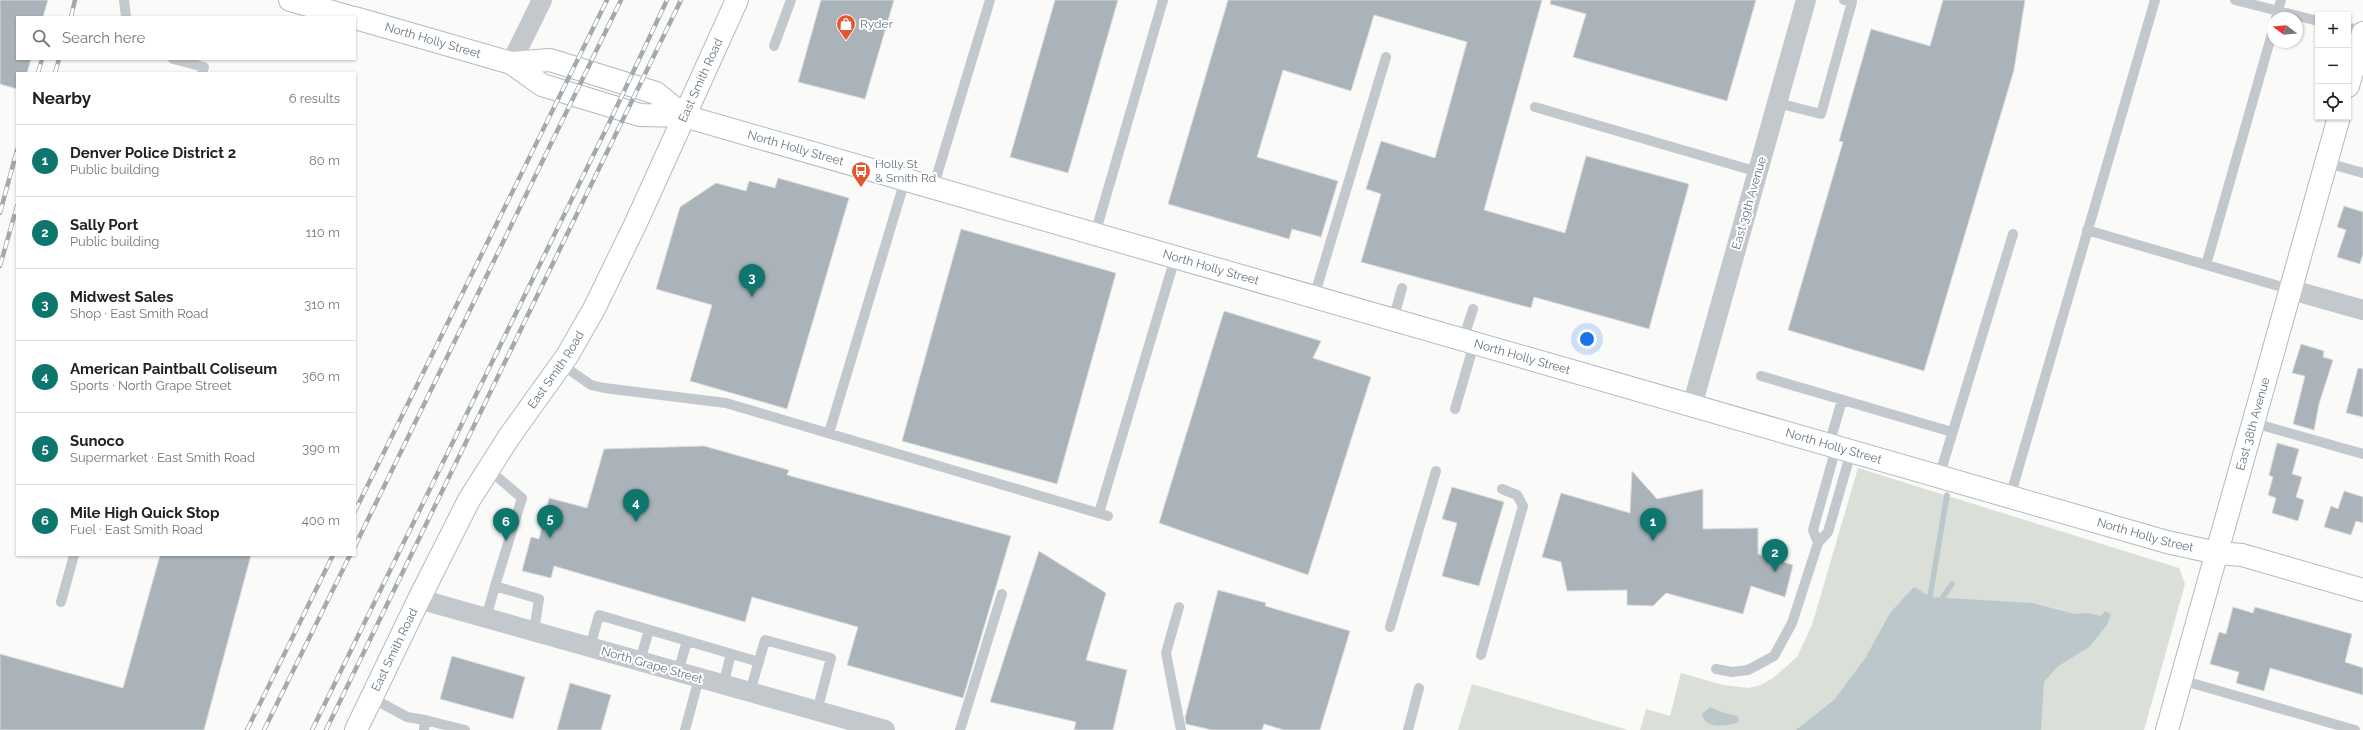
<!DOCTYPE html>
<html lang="en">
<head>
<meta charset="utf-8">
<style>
	body { margin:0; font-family:Raleway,sans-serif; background:#f6f6f6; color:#222 }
	.controls { position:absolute; right:12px; top:12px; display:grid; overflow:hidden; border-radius:0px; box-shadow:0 1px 3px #0004 }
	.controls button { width:36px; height:36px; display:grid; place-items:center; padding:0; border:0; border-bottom:1px solid #e0e0e0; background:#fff; color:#222; font:20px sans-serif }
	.compass { position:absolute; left:2267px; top:12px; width:36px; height:36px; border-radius:50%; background:#fff; box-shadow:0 1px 3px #0004; rotate:286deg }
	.you { position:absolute; left:1587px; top:339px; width:14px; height:14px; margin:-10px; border:3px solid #fff; border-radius:50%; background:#1a73e8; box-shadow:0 0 0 6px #1a73e833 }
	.badge { display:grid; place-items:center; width:26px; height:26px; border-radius:50%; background:#0f766e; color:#fff; font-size:13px; font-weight:700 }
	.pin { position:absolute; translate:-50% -33px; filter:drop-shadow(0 1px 2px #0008) }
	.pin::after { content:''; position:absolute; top:21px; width:14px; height:12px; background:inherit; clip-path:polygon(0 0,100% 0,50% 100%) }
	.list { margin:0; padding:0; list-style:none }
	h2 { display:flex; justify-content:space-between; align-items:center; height:52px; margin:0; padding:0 16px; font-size:17px }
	h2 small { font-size:13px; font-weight:400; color:#767676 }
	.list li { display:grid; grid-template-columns:26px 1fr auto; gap:12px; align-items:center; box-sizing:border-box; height:72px; padding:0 16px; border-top:1px solid #e0e0e0 }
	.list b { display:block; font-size:15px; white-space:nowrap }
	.list p { margin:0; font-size:13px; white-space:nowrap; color:#767676 }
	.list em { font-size:13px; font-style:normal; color:#767676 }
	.icon { flex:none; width:22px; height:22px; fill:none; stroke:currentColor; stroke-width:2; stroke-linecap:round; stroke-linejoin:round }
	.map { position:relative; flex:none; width:2363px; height:730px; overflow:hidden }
	.search { position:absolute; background:#fff; box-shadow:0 1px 3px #0004; left:16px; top:16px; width:340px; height:44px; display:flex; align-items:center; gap:10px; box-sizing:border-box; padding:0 14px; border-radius:0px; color:#767676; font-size:15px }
	.panel { position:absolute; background:#fff; box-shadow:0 1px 3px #0004; left:16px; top:72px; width:340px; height:484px; border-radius:0px }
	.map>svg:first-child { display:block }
</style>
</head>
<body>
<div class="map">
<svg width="2363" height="730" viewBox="0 0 2363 730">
	<rect width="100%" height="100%" fill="#fafaf8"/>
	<path fill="#dadfd7" d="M 1858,468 L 2179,568 L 2185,584 L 2144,730 L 1640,730 L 1646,709 L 1670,716 L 1681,673 L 1723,685 L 1749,688 L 1761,685 L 1773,678 L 1797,657 L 1812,625 Z
		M 1472,684 L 1628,730 L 1458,730 Z"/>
	<path fill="#bbc7cb" d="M 1914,587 L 1931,597 L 2032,603 L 2074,614 L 2087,613 L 2101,616 L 2105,611 L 2111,614 L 2107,625 L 2089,647 L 2057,667 L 2044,682 L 2041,730 L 1796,730 L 1834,700 L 1866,657 L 1890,613 Z
		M 1710,707 L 1724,713 L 1738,716 L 1739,722 C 1727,726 1705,730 1702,714 Z"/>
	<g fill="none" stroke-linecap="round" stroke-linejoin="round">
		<path stroke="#bbc7cb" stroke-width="5.5" d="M 1929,603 L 1947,495
			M 1938,604 L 1952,584"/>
	</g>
	<path fill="#aab3b9" stroke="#dcdcda" d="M 0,0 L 48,0 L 43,17 L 17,17 L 17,59 L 31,59 L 27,73 L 17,73 L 17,89 L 0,84 Z
		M 821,0 L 894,0 L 865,99 L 798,82 Z
		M 1055,0 L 1118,0 L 1068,173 L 1010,157 Z
		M 1228,0 L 1542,0 L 1484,210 L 1565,233 L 1586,156 L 1689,184 L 1649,329 L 1534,297 L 1531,308 L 1361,262 L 1381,194 L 1366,189 L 1381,141 L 1435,158 L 1467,42 L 1374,15 L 1351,91 L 1283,70 L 1257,157 L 1338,181 L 1321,237 L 1292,229 L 1289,239 L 1168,204 Z
		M 1551,0 L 1756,0 L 1727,101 L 1573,57 L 1586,14 L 1550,4 Z
		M 1943,0 L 2025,0 L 2014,70 L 1924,371 L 1788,330 L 1843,142 L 1839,141 L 1871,29 L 1930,46 Z
		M 778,178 L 849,198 L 787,409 L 690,381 L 712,305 L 656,289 L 680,207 L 716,183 L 746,191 L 749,181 L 775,188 Z
		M 2344,206 L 2363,212 L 2363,254 L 2360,264 L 2337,257 L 2346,230 L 2337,227 Z
		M 961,229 L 1116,273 L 1057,484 L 902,441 Z
		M 1224,311 L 1321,341 L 1313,358 L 1371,377 L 1308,575 L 1159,523 Z
		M 2301,344 L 2324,351 L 2323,357 L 2333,360 L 2319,404 L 2314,430 L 2293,424 L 2305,376 L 2292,373 Z
		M 2358,368 L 2363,369 L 2363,417 L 2346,413 Z
		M 2277,443 L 2299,449 L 2292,474 L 2302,477 L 2296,497 L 2304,500 L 2298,521 L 2272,513 L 2276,498 L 2268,495 L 2273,477 L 2269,475 Z
		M 704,446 L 789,470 L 787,475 L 1011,536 L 963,698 L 847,665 L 858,627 L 752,597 L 745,622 L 554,566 L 551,578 L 522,571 L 531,537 L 539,539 L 549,498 L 587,508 L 604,449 Z
		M 1632,471 L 1657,499 L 1703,489 L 1703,529 L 1758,528 L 1758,554 L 1793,565 L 1785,597 L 1751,586 L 1743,614 L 1666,593 L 1653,606 L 1627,605 L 1627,590 L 1567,591 L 1561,562 L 1542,557 L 1561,493 L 1630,513 Z
		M 1452,487 L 1504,502 L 1479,586 L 1442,576 L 1457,523 L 1442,519 Z
		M 2344,491 L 2363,497 L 2363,523 L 2356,521 L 2351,535 L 2324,527 L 2331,506 L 2338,509 Z
		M 1039,551 L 1106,593 L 1086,660 L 1127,670 L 1113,730 L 1074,730 L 1076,722 L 990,702 Z
		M 160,555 L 251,555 L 204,730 L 0,730 L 0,654 L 123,688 Z
		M 1218,590 L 1266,603 L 1265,606 L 1350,631 L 1320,730 L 1284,730 L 1264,724 L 1262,730 L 1212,730 L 1186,724 L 1185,718 Z
		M 2233,607 L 2253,613 L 2255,607 L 2352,634 L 2345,662 L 2363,668 L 2363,695 L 2270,668 L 2264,691 L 2236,683 L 2239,672 L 2210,664 L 2219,632 L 2226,634 Z
		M 452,656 L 525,677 L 513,719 L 440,699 Z
		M 570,683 L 611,695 L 601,730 L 557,730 Z"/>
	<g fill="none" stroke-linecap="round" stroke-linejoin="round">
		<g stroke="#b3babf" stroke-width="24">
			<g id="secondary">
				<path d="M 290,0 L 350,17"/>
				<path id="s1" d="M 355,18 L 511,63 L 542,85 L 640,115 L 684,116 L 2167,542 L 2217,553 L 2242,555 L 2363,590"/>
				<path d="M 511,63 L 550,60 L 656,93 L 684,116"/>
				<path d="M 2348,86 L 2363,33"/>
				<path id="s2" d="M 356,730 L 419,599 L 469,500 L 509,437 L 567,356 L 594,309 L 635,225 L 737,0"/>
				<path id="s3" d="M 2167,730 L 2339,117"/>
			</g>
		</g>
		<path stroke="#c3c8cc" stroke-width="10" d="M 124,0 L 126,17
			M 2235,0 L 2318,21
			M 2276,18 L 2281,0
			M 2348,28 L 2363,30
			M 774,46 L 791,0
			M 173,59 L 204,67 L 202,73
			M 1778,103 L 1821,114 L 1852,2 L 1844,0
			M 1535,107 L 1758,172
			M 2327,163 L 2363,173
			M 933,188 L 990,0
			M 2087,230 L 2292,290
			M 1095,234 L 1163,0
			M 2206,265 L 2273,30
			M 1314,297 L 1386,57
			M 1393,320 L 1402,288
			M 1463,340 L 1473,309
			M 561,364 L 591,385 L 604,388 L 726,403 L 1108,516
			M 1761,376 L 1952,432
			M 1455,409 L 1474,344
			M 2254,423 L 2363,454
			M 829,433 L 905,180
			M 1829,445 L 1842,400
			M 488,469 L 522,498 L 495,586
			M 1939,477 L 2013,234
			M 2010,497 L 2155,0
			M 1099,513 L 1175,258
			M 1818,543 L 1813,530 L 1836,448
			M 61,602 L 74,555
			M 1179,607 L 1166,653 L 1181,730
			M 486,618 L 495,586 L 539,599 L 534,631
			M 1390,627 L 1436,471
			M 590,647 L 599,615 L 759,662
			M 1481,655 L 1523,506 L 1517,495 L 1502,489
			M 640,661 L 649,630
			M 1716,669 L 1732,672 L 1748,670 L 1774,656 L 1792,623 L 1818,543 L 1828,532 L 1851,452
			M 678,672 L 687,641
			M 2181,680 L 2355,730
			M 723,685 L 731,654
			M 750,692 L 765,640 L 831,658 L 817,711
			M 372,698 L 407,717 L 425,720 L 424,730
			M 425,720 L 465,730
			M 685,730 L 699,678
			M 960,730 L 1002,594
			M 1408,730 L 1419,688"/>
		<path stroke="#c3c8cc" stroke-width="20" d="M 511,63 L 542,0
			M 2292,290 L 2363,310
			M 1692,406 L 1806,0
			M 419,599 L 885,730"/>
		<use href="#secondary" stroke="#fff" stroke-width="22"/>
		<g stroke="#a2aab0" stroke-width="4.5">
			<path id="rail" d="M 71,17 L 75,0
				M 38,73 L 42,59
				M 55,73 L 59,59
				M 0,213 L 17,150
				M 0,266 L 17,206
				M 355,511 L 607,0
				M 355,546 L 621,0
				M 247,730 L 333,555
				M 264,730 L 350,555
				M 312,730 L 610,121 L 667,0
				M 326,730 L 681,0"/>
		</g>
		<use href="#rail" stroke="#fff" stroke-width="3" stroke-dasharray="9" stroke-linecap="butt"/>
	</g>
	<defs>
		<g id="shop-pin" transform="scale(1)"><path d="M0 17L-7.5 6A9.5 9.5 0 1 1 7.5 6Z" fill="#e4572e" stroke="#fff"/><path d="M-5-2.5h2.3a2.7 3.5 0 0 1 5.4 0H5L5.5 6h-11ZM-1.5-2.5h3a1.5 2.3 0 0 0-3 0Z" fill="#fff"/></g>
		<g id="bus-pin" transform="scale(1)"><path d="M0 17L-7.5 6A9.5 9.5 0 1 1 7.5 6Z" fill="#e4572e" stroke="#fff"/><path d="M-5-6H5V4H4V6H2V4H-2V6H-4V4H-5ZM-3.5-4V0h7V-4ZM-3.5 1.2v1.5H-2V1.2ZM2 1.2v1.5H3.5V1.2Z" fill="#fff"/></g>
	</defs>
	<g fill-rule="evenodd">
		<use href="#shop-pin" x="846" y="24"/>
		<use href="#bus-pin" x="861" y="171"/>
	</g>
	<g text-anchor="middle" stroke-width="4" stroke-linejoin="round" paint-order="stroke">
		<g font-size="12" fill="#657683" stroke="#fff" text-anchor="start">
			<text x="860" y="28">Ryder</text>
			<text x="875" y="168">Holly St<tspan x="875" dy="14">&amp; Smith Rd</tspan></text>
		</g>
		<g font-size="12" fill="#657683" stroke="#fff">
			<text dy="4" stroke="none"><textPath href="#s1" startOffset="81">North Holly Street</textPath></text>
			<text dy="4" stroke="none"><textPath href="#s2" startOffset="737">East Smith Road</textPath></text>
			<text dy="4" stroke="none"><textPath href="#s1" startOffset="463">North Holly Street</textPath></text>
			<text transform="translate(1749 203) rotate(-74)" y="4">East 39th Avenue</text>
			<text dy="4" stroke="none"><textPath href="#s1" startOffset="895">North Holly Street</textPath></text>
			<text dy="4" stroke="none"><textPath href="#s1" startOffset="1219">North Holly Street</textPath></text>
			<text dy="4" stroke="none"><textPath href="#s2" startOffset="413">East Smith Road</textPath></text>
			<text dy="4" stroke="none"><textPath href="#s3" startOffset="318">East 38th Avenue</textPath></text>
			<text dy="4" stroke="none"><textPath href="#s1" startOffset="1543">North Holly Street</textPath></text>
			<text dy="4" stroke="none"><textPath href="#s1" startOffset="1867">North Holly Street</textPath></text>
			<text dy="4" stroke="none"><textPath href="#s2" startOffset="89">East Smith Road</textPath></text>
			<text transform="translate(652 665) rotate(16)" y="4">North Grape Street</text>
		</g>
	</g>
</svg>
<div class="controls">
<button>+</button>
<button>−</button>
<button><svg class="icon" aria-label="locate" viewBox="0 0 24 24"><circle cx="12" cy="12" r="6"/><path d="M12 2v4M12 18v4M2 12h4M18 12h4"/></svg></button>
</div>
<svg class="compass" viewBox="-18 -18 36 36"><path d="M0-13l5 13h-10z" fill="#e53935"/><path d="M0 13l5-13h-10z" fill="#767676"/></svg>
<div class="you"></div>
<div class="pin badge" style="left:1653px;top:541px">1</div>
<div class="pin badge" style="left:1775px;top:572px">2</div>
<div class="pin badge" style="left:752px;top:297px">3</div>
<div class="pin badge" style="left:636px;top:522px">4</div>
<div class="pin badge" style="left:550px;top:538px">5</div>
<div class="pin badge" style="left:506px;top:541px">6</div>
<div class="search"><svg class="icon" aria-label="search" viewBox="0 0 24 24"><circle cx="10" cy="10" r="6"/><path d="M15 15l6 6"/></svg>Search here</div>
<section class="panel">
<h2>Nearby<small>6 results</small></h2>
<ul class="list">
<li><span class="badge">1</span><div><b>Denver Police District 2</b><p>Public building</p></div><em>80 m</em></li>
<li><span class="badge">2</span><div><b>Sally Port</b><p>Public building</p></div><em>110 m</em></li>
<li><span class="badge">3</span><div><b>Midwest Sales</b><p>Shop · East Smith Road</p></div><em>310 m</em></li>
<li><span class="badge">4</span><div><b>American Paintball Coliseum</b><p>Sports · North Grape Street</p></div><em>360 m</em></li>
<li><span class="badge">5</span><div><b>Sunoco</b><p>Supermarket · East Smith Road</p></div><em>390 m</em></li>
<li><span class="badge">6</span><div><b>Mile High Quick Stop</b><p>Fuel · East Smith Road</p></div><em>400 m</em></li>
</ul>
</section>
</div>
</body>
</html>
